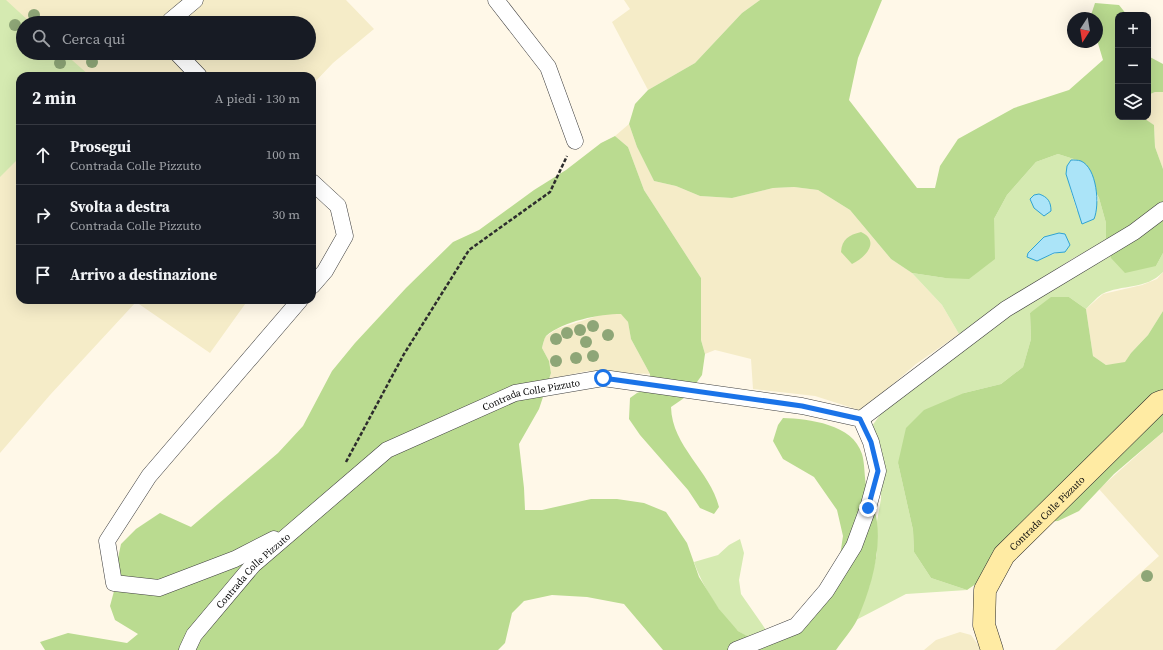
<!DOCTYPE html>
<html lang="it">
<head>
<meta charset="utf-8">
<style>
	body { margin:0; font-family:"Source Serif 4",serif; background:#20242c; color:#f1f3f6 }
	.controls { position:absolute; right:12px; top:12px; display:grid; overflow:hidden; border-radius:8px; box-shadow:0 4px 16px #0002 }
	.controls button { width:36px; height:36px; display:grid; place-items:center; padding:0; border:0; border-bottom:1px solid #363941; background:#171b24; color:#f1f3f6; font:20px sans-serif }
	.compass { position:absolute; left:1067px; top:12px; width:36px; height:36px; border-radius:50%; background:#171b24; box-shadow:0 4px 16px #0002; rotate:192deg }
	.stop { position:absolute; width:12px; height:12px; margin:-9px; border:3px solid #1a73e8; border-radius:50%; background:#fff }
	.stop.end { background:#1a73e8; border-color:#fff; box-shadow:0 1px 4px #0008 }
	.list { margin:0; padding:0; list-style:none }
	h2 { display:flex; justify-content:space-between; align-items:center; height:52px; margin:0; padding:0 16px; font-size:17px }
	h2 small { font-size:13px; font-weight:400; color:#9ea1a6 }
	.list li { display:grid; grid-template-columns:26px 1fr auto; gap:12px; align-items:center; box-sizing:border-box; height:60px; padding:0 16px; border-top:1px solid #363941 }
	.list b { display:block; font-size:15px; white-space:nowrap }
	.list p { margin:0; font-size:13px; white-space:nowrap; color:#9ea1a6 }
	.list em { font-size:13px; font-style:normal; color:#9ea1a6 }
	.icon { flex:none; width:22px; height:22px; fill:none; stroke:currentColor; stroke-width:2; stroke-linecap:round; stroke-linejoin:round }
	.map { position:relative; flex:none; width:1163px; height:650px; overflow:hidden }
	.search { position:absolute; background:#171b24; box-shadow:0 4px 16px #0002; left:16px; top:16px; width:300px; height:44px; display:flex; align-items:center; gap:10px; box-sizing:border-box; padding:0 14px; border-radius:22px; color:#9ea1a6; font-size:15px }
	.panel { position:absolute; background:#171b24; box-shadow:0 4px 16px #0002; left:16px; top:72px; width:300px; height:232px; border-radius:12px }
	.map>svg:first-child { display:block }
</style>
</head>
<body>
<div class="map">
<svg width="1163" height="650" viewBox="0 0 1163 650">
	<rect width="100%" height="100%" fill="#fff8e8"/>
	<path fill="#f5ecc8" d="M 0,0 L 187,0 L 164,23 L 23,23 L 23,53 L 174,53 L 192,76 L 20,76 L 20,300 L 248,300 L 210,353 L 136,302 L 50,395 L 0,453 Z
		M 201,0 L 346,0 L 374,29 L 333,63 L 312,85 L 312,76 L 205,76 L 183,53 L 309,53 L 309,23 L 178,23 Z
		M 624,0 L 760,0 L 742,13 L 695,63 L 648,90 L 612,22 L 630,9 Z
		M 1155,92 L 1163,92 L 1163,169 L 1155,147 L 1154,125 L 1142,118 L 1148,117 L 1148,95 Z
		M 629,124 L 637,147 L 654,181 L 676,186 L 700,196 L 732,198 L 773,188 L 794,187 L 818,190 L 850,210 L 891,259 L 912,273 L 942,305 L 959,334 L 916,364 L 862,411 L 815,396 L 753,389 L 751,359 L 715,350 L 705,354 L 701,340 L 701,278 L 644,190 L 628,147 L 615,136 Z
		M 1163,272 L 1163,311 L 1148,335 L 1131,353 L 1125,363 L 1106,365 L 1093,356 L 1086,309 L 1103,294 L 1142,285 L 1157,279 Z
		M 603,314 L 622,314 L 628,322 L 631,339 L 650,374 L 587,371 L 549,379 L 551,373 L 549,361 L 542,348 L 545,337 L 557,329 Z
		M 1163,432 L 1163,650 L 1055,650 L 1159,556 L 1099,489 Z
		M 960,632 L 971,635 L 982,650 L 924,650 L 936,640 Z"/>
	<path fill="#d5eab1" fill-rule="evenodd" d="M 0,0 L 6,0 L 31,23 L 23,23 L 23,53 L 64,53 L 90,76 L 20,76 L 20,157 L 0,177 Z
		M 1058,154 L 1077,160 L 1071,160 L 1067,166 L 1070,188 L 1077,211 L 1098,201 L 1097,195 L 1099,198 L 1106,223 L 1106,241 L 1072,259 L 959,334 L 942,305 L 912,273 L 945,278 L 994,259 L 994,219 L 1007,195 L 1036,162 ZM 1044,237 L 1060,252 L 1045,257 L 1027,257 L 1028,253 Z
		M 1109,250 L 1156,266 L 1163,253 L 1163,272 C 1146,290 1122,284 1102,294 C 1096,298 1091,304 1086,309 L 1069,297 L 1030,313 L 1031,339 L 1023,367 L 1001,384 L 964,393 L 898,463 L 913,530 L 914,552 L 931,578 L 967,590 L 906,594 L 856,620 L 869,587 L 877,554 L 877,521 L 881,499 L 881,461 L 872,426 L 893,397 L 1001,317 Z
		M 740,539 L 744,553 L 739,580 L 741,594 L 773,640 L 763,645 C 755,640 745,636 738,631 C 721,617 701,583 694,562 L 718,555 L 729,545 Z"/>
	<path fill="#badb90" d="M 760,0 L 882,0 L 858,58 L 849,100 L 917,188 L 935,188 L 940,166 L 958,139 L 1014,108 L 1069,90 L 1103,60 L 1097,40 L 1097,18 L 1090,18 L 1095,3 L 1119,5 L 1127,15 L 1118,15 L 1118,117 L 1142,117 L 1154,125 L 1155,147 L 1163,169 L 1163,253 L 1156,266 L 1125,273 L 1111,258 L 1106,238 L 1106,223 L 1099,198 L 1080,161 L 1058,154 L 1036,162 L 1007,195 L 994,219 L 995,259 L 969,279 L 945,278 L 912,273 L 891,259 L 850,210 L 818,190 L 794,187 L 773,188 L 732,198 L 700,196 L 676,186 L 654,181 L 637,147 L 629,124 L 635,104 L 648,90 L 695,63 L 742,13 Z
		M 1148,56 L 1163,64 L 1163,92 L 1155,92 L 1148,95 Z
		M 615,136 L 628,147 L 644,190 L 701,278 L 701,340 L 705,354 L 702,375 L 687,396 L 671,407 C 672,447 710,470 719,507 L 714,514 L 700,508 L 688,490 L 640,435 L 629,419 L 630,398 L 637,393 L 648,389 L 650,374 L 631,339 L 628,322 L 621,314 C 600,314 563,321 546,336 C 544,339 543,344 542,348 L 549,361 L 551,373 L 539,409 L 519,444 L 524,488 L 525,510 L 542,510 L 591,499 L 617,499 L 644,503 L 666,512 L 687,543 L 699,577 L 719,609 L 738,631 L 763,645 L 792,632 L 840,556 L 843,536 L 837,510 L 814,477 L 783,459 L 773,441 L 778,425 L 783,418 C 809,419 853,424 862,454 C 865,463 864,479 867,490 C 870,500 876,511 877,522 C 881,554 870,591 857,620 C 852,630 843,640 836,650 L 663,650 L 624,604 L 587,597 L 552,595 L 524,601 L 512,613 L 505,643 L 498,650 L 45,650 L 40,642 L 68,633 L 127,643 L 138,634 L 115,620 L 110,606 L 117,580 L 117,563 L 121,544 L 136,529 L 160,513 L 191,527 L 278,453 L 303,426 L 332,371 L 355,343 L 406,288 L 453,242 L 479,230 L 534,190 L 566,170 L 601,143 Z
		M 861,232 C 881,241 865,258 852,264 L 841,252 C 842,239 849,235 861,232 Z
		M 1051,297 L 1069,297 L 1086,309 L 1093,356 L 1106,365 L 1125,362 L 1131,353 L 1148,335 L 1163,311 L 1163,397 L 996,570 L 967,590 L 931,578 L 914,552 L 913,530 L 898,463 L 906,428 L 924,410 L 964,393 L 1001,384 L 1023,367 L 1031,339 L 1030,313 Z
		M 1163,405 L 1163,432 L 1114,474 L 1079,511 L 1058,521 L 1043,522 Z"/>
	<path fill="#abe4f8" stroke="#30a3d2" d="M 1071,160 C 1074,160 1078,160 1081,161 C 1097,168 1100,205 1094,219 L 1082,224 L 1066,174 L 1067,166 Z
		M 1039,194 C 1048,197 1051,202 1051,211 L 1044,216 L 1034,208 L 1030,199 L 1034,195 Z
		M 1059,233 L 1065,234 L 1070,245 L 1065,252 L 1054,253 L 1037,261 L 1027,257 L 1028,253 L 1044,237 Z"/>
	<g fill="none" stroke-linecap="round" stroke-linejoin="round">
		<g stroke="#3e3e3e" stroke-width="17">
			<g id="street">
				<path d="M 496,0 L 548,67 L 575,141"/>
				<path d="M 170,23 L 170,21 L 195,0"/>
				<path d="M 177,53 L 199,76"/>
				<path d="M 312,182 L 338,206 L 345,236 L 325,271 L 312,286"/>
				<path d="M 861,419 L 1006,309 L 1134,232 L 1163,210"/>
				<path d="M 274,539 L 235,559 L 159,588 L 114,583 L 107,541 L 149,476 L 300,300"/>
				<path id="s1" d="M 187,650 L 194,635 L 253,565 L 387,450 L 515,393 L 603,378 L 802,406 L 861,419 L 871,442 L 878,471 L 868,508 L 854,546 L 826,591 L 796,626 L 736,650"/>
			</g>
		</g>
		<g stroke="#2d2d2d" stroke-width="23">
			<g id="secondary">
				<path id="s2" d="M 992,650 L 984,625 L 985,590 L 1004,555 L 1158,403 L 1163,401"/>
			</g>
		</g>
		<path stroke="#2d2d2d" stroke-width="2.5" stroke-dasharray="4 2" stroke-linecap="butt" d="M 346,462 L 404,354 L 469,250 L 550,192 L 567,156"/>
		<use href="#street" stroke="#fff" stroke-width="16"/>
		<use href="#secondary" stroke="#ffeba3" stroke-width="22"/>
	</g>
	<g fill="#8ea677">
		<circle cx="34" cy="15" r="6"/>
		<circle cx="15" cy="25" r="6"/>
		<circle cx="92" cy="62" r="6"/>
		<circle cx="60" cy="63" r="6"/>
		<circle cx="593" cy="326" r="6"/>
		<circle cx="580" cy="330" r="6"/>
		<circle cx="567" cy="333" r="6"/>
		<circle cx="608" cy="335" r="6"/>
		<circle cx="556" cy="339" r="6"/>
		<circle cx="586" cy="342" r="6"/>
		<circle cx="593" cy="356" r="6"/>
		<circle cx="576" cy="358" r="6"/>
		<circle cx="556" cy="361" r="6"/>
		<circle cx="1147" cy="576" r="6"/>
	</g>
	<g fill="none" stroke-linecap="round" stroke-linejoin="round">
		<path stroke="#1a73e8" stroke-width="5" d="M 603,378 L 802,406 L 860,419 L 871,442 L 878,471 L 868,508"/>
	</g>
	<g text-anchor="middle" stroke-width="4" stroke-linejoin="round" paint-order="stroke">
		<g font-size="10" fill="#0b0b0b" stroke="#fff">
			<text dy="4" stroke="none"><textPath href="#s1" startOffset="440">Contrada Colle Pizzuto</textPath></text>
			<text dy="4" stroke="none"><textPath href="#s2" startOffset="161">Contrada Colle Pizzuto</textPath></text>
			<text dy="4" stroke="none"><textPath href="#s1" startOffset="104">Contrada Colle Pizzuto</textPath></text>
		</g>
	</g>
</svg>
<div class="controls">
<button>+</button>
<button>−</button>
<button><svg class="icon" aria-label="layers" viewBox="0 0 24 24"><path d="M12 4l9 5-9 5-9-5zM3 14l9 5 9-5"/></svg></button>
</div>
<svg class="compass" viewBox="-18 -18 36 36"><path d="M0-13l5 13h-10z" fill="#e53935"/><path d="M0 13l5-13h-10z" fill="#9ea1a6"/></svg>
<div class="stop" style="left:603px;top:378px"></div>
<div class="stop end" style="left:868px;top:508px"></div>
<div class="search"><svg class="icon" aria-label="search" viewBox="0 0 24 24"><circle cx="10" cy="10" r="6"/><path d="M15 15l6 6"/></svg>Cerca qui</div>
<section class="panel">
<h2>2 min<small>A piedi · 130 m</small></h2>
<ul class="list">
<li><svg class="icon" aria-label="ahead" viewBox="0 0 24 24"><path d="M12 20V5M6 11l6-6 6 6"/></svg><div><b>Prosegui</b><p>Contrada Colle Pizzuto</p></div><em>100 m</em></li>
<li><svg class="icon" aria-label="right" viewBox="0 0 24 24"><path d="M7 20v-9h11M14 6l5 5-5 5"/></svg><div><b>Svolta a destra</b><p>Contrada Colle Pizzuto</p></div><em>30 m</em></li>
<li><svg class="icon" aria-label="arrive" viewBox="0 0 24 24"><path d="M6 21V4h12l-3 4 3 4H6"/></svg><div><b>Arrivo a destinazione</b></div></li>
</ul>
</section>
</div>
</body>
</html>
